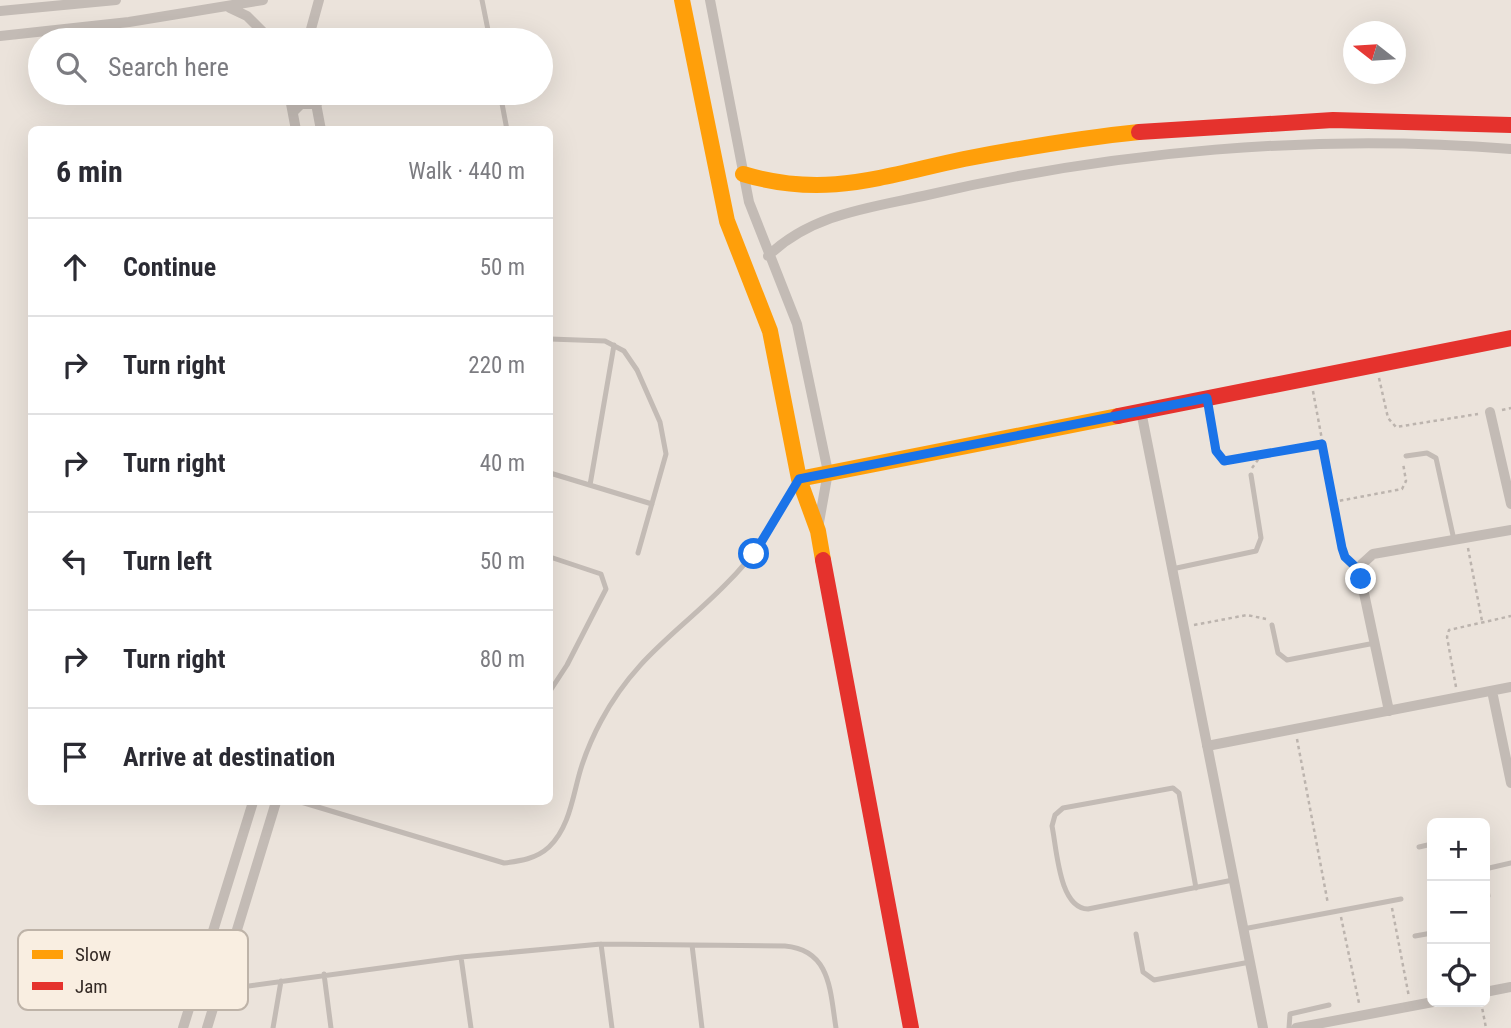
<!DOCTYPE html>
<html lang="en">
<head>
<meta charset="utf-8">
<style>
	body { margin:0; font-family:"Roboto Condensed",sans-serif; background:#f7f7f7; color:#2b2b33 }
	.controls { position:absolute; right:21px; bottom:21px; display:grid; overflow:hidden; border-radius:10px; box-shadow:0 7px 28px #0002 }
	.controls button { width:63px; height:63px; display:grid; place-items:center; padding:0; border:0; border-bottom:2px solid #e1e1e2; background:#fff; color:#2b2b33; font:35px sans-serif }
	.compass { position:absolute; left:1343px; top:21px; width:63px; height:63px; border-radius:50%; background:#fff; box-shadow:0 7px 28px #0002; rotate:287deg }
	.stop { position:absolute; width:21px; height:21px; margin:-16px; border:5px solid #1a73e8; border-radius:50%; background:#fff }
	.stop.end { background:#1a73e8; border-color:#fff; box-shadow:0 2px 7px #0008 }
	.list { margin:0; padding:0; list-style:none }
	h2 { display:flex; justify-content:space-between; align-items:center; height:91px; margin:0; padding:0 28px; font-size:30px }
	h2 small { font-size:23px; font-weight:400; color:#7c7c81 }
	.list li { display:grid; grid-template-columns:46px 1fr auto; gap:21px; align-items:center; box-sizing:border-box; height:98px; padding:0 28px; border-top:2px solid #e1e1e2 }
	.list b { display:block; font-size:26px; white-space:nowrap }
	.list em { font-size:23px; font-style:normal; color:#7c7c81 }
	.icon { flex:none; width:38px; height:38px; fill:none; stroke:currentColor; stroke-width:2; stroke-linecap:round; stroke-linejoin:round }
	.map { position:relative; flex:none; width:1511px; height:1028px; overflow:hidden }
	.search { position:absolute; background:#fff; box-shadow:0 7px 28px #0002; left:28px; top:28px; width:525px; height:77px; display:flex; align-items:center; gap:18px; box-sizing:border-box; padding:0 24px; border-radius:38px; color:#7c7c81; font-size:26px }
	.panel { position:absolute; background:#fff; box-shadow:0 7px 28px #0002; left:28px; top:126px; width:525px; height:679px; border-radius:10px }
	.map>svg:first-child { display:block }
</style>
</head>
<body>
<div class="map">
<svg width="1511" height="1028" viewBox="0 0 1511 1028">
	<rect width="100%" height="100%" fill="#ebe3db"/>
	<g fill="none" stroke-linecap="round" stroke-linejoin="round">
		<path stroke="#bcb4ae" stroke-width="2.5" stroke-dasharray="3.5 3.5" stroke-linecap="butt" d="M 1379,378 L 1388,418 L 1396,427 L 1478,414
			M 1313,391 L 1342,548 L 1351,564
			M 1502,410 L 1511,408
			M 1209,412 L 1216,451 L 1224,461 L 1322,444
			M 1252,468 L 1260,457
			M 1333,502 L 1402,489 L 1406,481 L 1403,463
			M 1468,548 L 1482,621
			M 1194,625 L 1247,615 L 1266,619
			M 1456,687 L 1447,637 L 1449,630 L 1511,616
			M 1297,739 L 1328,904
			M 1392,908 L 1409,997
			M 1341,917 L 1359,1003
			M 1481,1002 L 1486,1028"/>
		<path stroke="#c3bbb5" stroke-width="5" d="M 482,0 L 490,40
			M 500,93 L 507,130
			M 550,339 L 605,341 L 624,351 L 637,370 L 660,422 L 666,454 L 638,553
			M 1406,456 L 1427,453 L 1436,458 L 1454,540
			M 550,473 L 652,504
			M 590,485 L 614,345
			M 550,557 L 601,574 L 606,589 L 567,665 L 550,691
			M 1172,569 L 1256,551 L 1261,538 L 1251,475
			M 1272,625 L 1278,653 L 1287,660 L 1375,643
			M 301,802 L 504,863 C 520,861 536,859 549,847 C 571,826 573,792 582,765 C 587,750 594,734 601,721 C 635,657 679,632 726,584 C 756,555 777,521 796,484
			M 1419,847 L 1432,844
			M 1485,869 L 1511,863
			M 1485,879 L 1488,896
			M 1196,888 L 1179,793 L 1173,788 L 1063,808 L 1055,815 L 1052,826 C 1057,850 1059,908 1088,909 L 1233,880
			M 1243,929 L 1401,899
			M 1136,934 L 1143,972 L 1154,980 L 1250,962
			M 1415,936 L 1432,933
			M 601,944 L 612,1028
			M 692,945 L 702,1028
			M 461,957 L 471,1028
			M 324,974 L 331,1028
			M 219,990 L 461,957 L 601,944 L 785,946 C 831,950 830,991 836,1028
			M 273,1028 L 281,981
			M 1289,1028 L 1290,1014 L 1329,1005"/>
		<path stroke="#c3bbb5" stroke-width="10" d="M 710,0 L 749,202 L 797,324 L 828,472 L 818,528
			M 230,8 L 247,16 L 271,40
			M 0,11 L 116,0
			M 0,36 L 129,22 L 263,0
			M 308,40 L 319,0
			M 289,93 L 296,130
			M 314,93 L 321,130
			M 293,112 L 301,104 L 317,104
			M 768,256 C 810,215 867,208 923,196 C 1114,151 1315,133 1511,149
			M 1141,411 L 1263,1028
			M 1490,412 L 1511,504
			M 1492,691 L 1511,783
			M 1389,711 L 1361,579 L 1362,564 L 1373,554 L 1511,530
			M 1207,746 L 1511,687
			M 1485,992 L 1511,987
			M 183,1028 L 253,802
			M 207,1028 L 276,802
			M 1296,1028 L 1433,1002"/>
		<path stroke="#ff9f0a" stroke-width="16" d="M 682,0 L 727,221 L 770,331 L 799,479 L 818,531 L 823,560
			M 743,174 C 826,199 883,176 964,159 C 1022,148 1080,138 1139,132
			M 799,479 L 1118,416"/>
		<path stroke="#e5322d" stroke-width="16" d="M 1139,132 L 1333,120 L 1511,125
			M 1118,416 L 1511,338
			M 823,560 L 911,1028"/>
	</g>
	<g fill="none" stroke-linecap="round" stroke-linejoin="round">
		<path stroke="#1a73e8" stroke-width="9" d="M 754,554 L 799,479 L 1207,398 L 1216,451 L 1224,461 L 1322,444 L 1342,548 L 1345,557 L 1361,572 L 1361,579"/>
	</g>
	<rect x="18" y="930" width="230" height="80" rx="10" fill="#f9eee1" stroke="#beb3a8" stroke-width="2"/>
	<rect x="32" y="950" width="31" height="9" fill="#ff9f0a"/>
	<rect x="32" y="982" width="31" height="8" fill="#e5322d"/>
	<g font-size="19" fill="#332924">
		<text x="75" y="961">Slow</text>
		<text x="75" y="993">Jam</text>
	</g>
</svg>
<div class="controls">
<button>+</button>
<button>−</button>
<button><svg class="icon" aria-label="locate" viewBox="0 0 24 24"><circle cx="12" cy="12" r="6"/><path d="M12 2v4M12 18v4M2 12h4M18 12h4"/></svg></button>
</div>
<svg class="compass" viewBox="-18 -18 36 36"><path d="M0-13l5 13h-10z" fill="#e53935"/><path d="M0 13l5-13h-10z" fill="#7c7c81"/></svg>
<div class="stop" style="left:754px;top:554px"></div>
<div class="stop end" style="left:1361px;top:579px"></div>
<div class="search"><svg class="icon" aria-label="search" viewBox="0 0 24 24"><circle cx="10" cy="10" r="6"/><path d="M15 15l6 6"/></svg>Search here</div>
<section class="panel">
<h2>6 min<small>Walk · 440 m</small></h2>
<ul class="list">
<li><svg class="icon" aria-label="ahead" viewBox="0 0 24 24"><path d="M12 20V5M6 11l6-6 6 6"/></svg><div><b>Continue</b></div><em>50 m</em></li>
<li><svg class="icon" aria-label="right" viewBox="0 0 24 24"><path d="M7 20v-9h11M14 6l5 5-5 5"/></svg><div><b>Turn right</b></div><em>220 m</em></li>
<li><svg class="icon" aria-label="right" viewBox="0 0 24 24"><path d="M7 20v-9h11M14 6l5 5-5 5"/></svg><div><b>Turn right</b></div><em>40 m</em></li>
<li><svg class="icon" aria-label="left" viewBox="0 0 24 24"><path d="M17 20v-9H6M10 6l-5 5 5 5"/></svg><div><b>Turn left</b></div><em>50 m</em></li>
<li><svg class="icon" aria-label="right" viewBox="0 0 24 24"><path d="M7 20v-9h11M14 6l5 5-5 5"/></svg><div><b>Turn right</b></div><em>80 m</em></li>
<li><svg class="icon" aria-label="arrive" viewBox="0 0 24 24"><path d="M6 21V4h12l-3 4 3 4H6"/></svg><div><b>Arrive at destination</b></div></li>
</ul>
</section>
</div>
</body>
</html>
